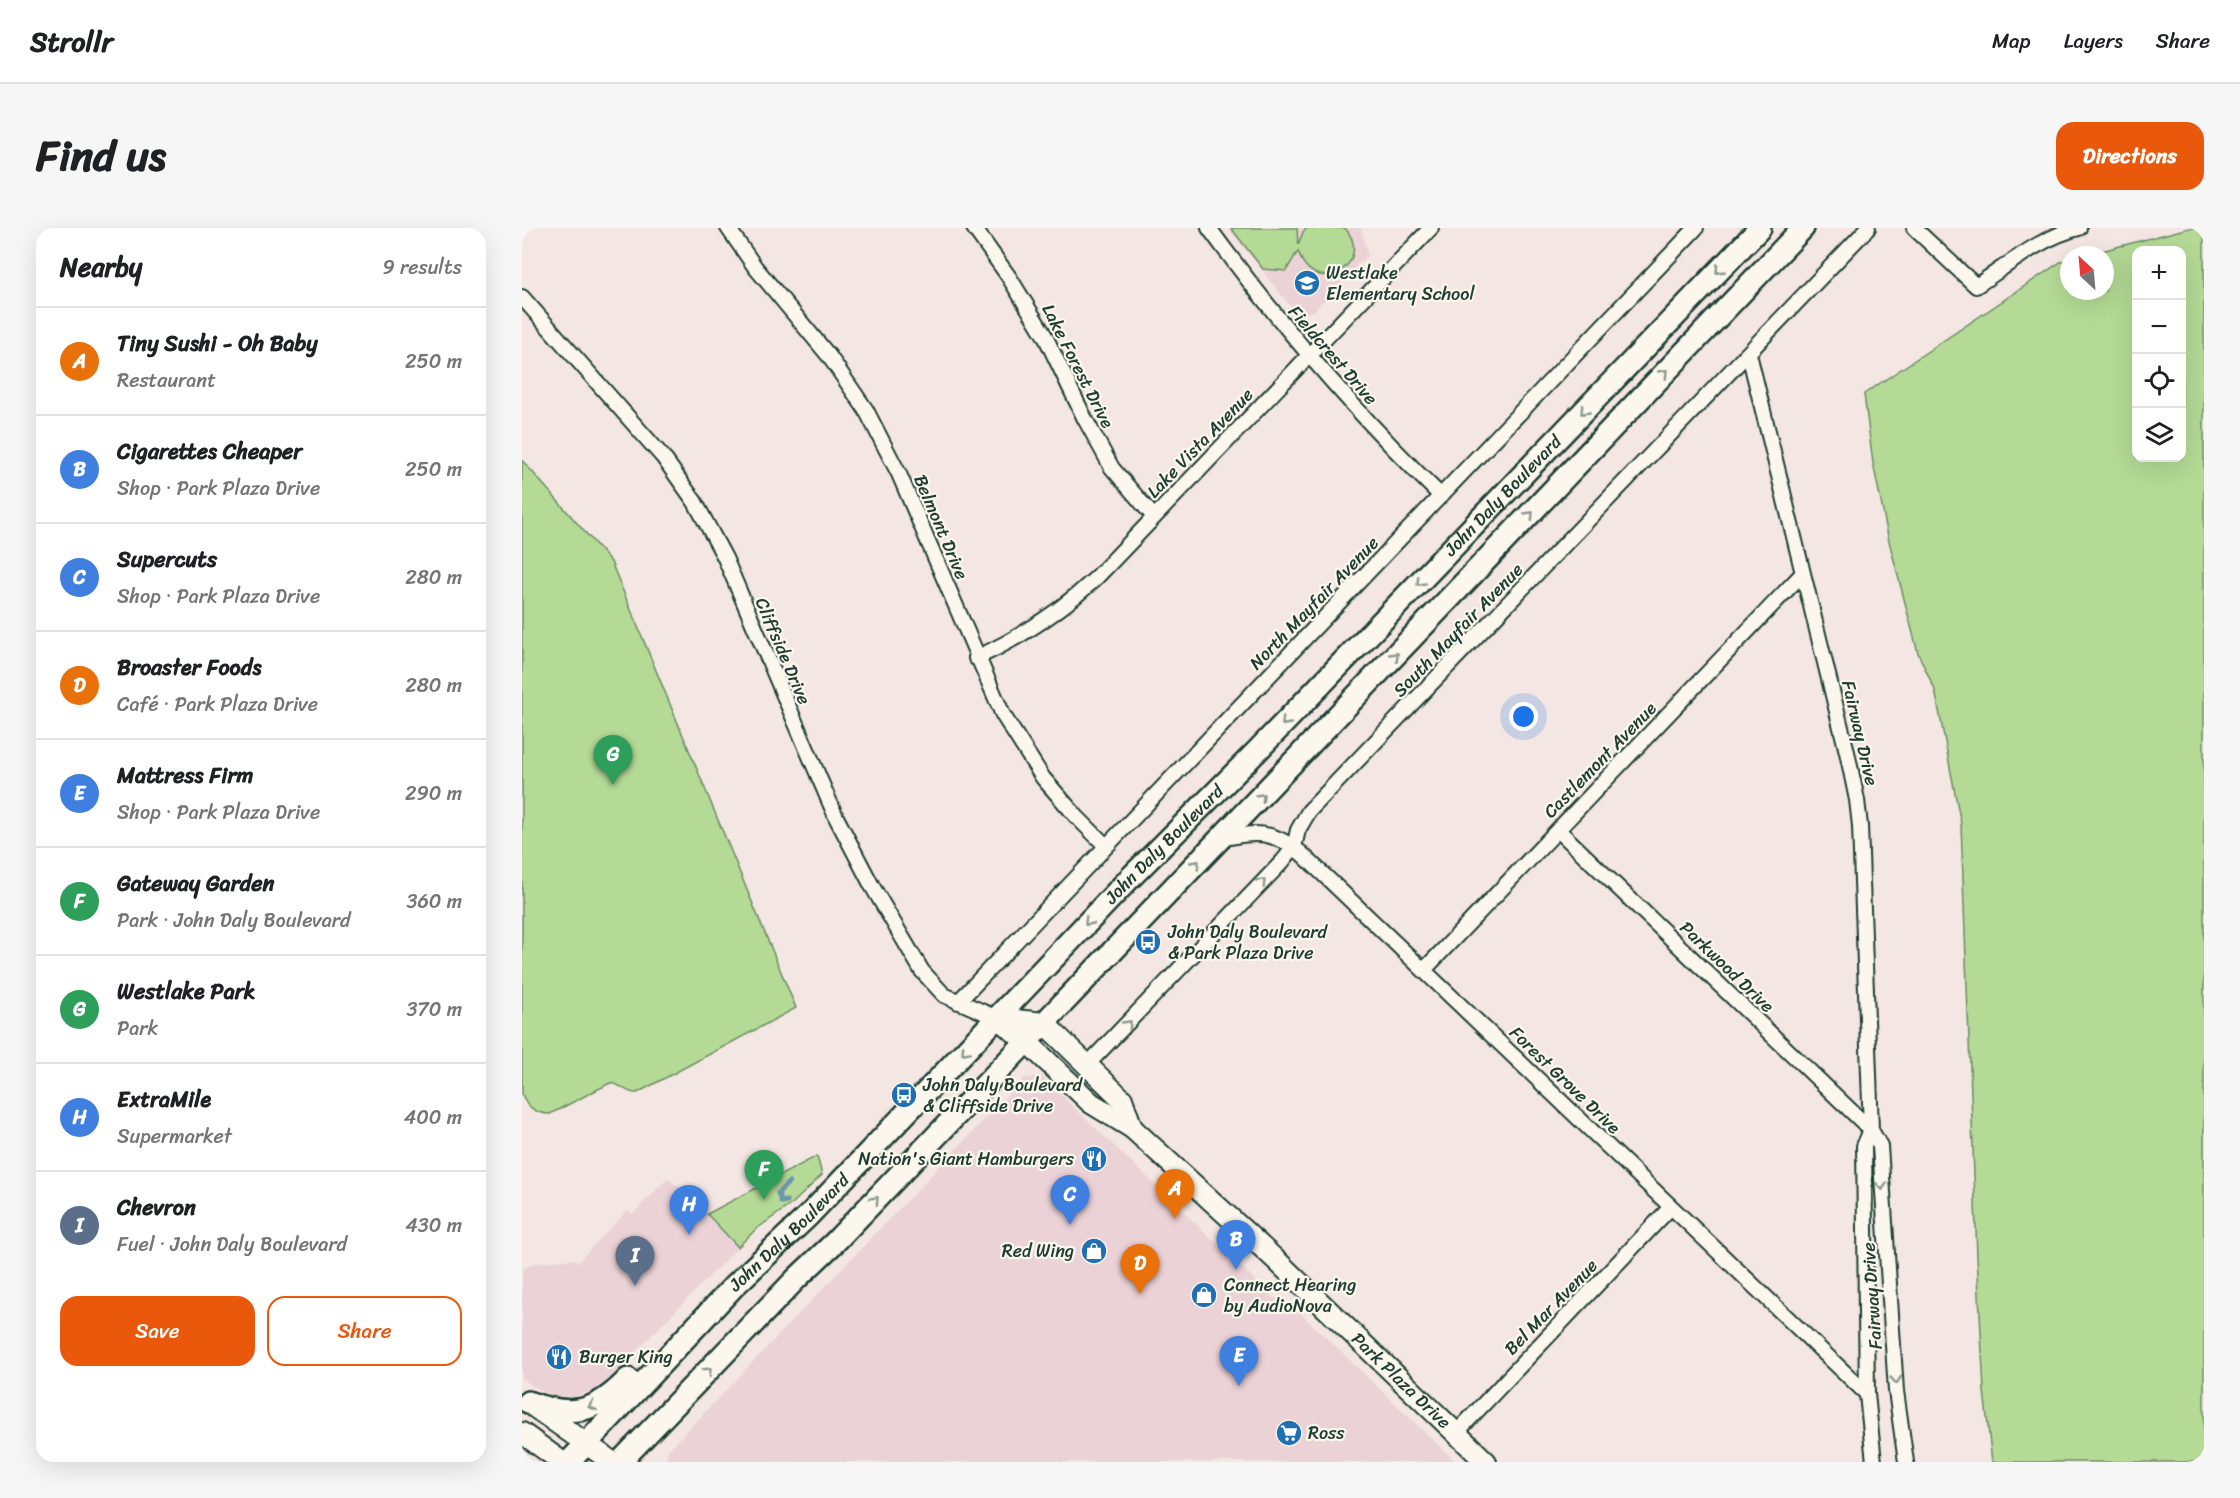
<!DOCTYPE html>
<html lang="en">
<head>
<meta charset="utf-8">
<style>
	body { margin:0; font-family:Sriracha,sans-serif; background:#f6f6f6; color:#202124 }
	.controls { position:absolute; right:18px; top:18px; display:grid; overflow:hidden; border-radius:12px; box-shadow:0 6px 24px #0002 }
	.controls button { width:54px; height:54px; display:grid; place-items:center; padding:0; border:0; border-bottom:2px solid #e0e0e0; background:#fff; color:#202124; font:30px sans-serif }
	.compass { position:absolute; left:1538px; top:18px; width:54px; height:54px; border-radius:50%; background:#fff; box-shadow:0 6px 24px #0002; rotate:334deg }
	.you { position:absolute; left:1002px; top:489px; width:21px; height:21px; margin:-15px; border:4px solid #fff; border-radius:50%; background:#1a73e8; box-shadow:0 0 0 9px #1a73e833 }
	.badge { display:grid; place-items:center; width:39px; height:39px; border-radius:50%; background:#ea580c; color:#fff; font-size:20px; font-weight:700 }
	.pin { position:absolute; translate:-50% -50px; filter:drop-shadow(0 2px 3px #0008) }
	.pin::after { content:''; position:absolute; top:32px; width:21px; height:18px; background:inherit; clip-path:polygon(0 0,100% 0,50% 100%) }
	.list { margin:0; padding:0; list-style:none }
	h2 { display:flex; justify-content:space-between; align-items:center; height:78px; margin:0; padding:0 24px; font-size:26px }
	h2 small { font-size:20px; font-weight:400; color:#757577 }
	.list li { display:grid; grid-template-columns:39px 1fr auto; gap:18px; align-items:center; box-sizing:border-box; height:108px; padding:0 24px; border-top:2px solid #e0e0e0 }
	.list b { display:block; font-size:22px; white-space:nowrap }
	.list p { margin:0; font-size:20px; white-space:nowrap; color:#757577 }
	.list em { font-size:20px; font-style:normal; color:#757577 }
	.actions { display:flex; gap:12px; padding:18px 24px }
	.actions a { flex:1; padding:14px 0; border:2px solid #ea580c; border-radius:18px; text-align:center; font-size:21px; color:#ea580c }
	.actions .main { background:#ea580c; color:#fff }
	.icon { flex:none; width:33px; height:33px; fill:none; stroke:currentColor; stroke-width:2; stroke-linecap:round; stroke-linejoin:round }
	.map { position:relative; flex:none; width:1682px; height:1234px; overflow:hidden; border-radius:18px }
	header { display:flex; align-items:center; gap:36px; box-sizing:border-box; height:84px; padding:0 30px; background:#fff; border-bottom:2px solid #e0e0e0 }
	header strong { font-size:28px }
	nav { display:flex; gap:33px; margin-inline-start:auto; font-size:21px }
	.intro { display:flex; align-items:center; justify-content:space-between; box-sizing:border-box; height:144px; padding:0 36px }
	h1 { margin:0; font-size:42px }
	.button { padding:15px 27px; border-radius:18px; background:#ea580c; color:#fff; font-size:21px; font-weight:700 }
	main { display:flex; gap:36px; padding:0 36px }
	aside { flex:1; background:#fff; border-radius:18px; box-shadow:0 6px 24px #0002 }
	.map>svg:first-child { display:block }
</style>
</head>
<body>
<header>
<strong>Strollr</strong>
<nav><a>Map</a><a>Layers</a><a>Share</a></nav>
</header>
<div class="intro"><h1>Find us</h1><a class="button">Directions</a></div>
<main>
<aside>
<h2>Nearby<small>9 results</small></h2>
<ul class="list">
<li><span class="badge" style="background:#e8710a">A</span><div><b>Tiny Sushi - Oh Baby</b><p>Restaurant</p></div><em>250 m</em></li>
<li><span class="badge" style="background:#3f7fe0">B</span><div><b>Cigarettes Cheaper</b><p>Shop · Park Plaza Drive</p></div><em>250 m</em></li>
<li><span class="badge" style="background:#3f7fe0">C</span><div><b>Supercuts</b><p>Shop · Park Plaza Drive</p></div><em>280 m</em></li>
<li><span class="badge" style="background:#e8710a">D</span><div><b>Broaster Foods</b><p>Café · Park Plaza Drive</p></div><em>280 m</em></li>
<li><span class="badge" style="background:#3f7fe0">E</span><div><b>Mattress Firm</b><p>Shop · Park Plaza Drive</p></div><em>290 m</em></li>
<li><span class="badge" style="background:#2e9e5b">F</span><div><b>Gateway Garden</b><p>Park · John Daly Boulevard</p></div><em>360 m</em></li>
<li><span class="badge" style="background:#2e9e5b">G</span><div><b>Westlake Park</b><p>Park</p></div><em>370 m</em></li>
<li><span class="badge" style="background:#3f7fe0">H</span><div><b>ExtraMile</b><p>Supermarket</p></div><em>400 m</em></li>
<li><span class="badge" style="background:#5c6f8a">I</span><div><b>Chevron</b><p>Fuel · John Daly Boulevard</p></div><em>430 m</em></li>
</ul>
<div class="actions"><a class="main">Save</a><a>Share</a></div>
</aside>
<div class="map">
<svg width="1682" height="1234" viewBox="0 0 1682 1234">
	<rect width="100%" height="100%" fill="#f4e6e2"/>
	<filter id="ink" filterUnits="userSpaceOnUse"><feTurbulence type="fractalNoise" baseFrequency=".0167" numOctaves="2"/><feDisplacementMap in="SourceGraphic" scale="12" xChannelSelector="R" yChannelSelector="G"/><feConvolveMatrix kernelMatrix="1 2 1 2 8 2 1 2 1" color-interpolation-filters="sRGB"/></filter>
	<g filter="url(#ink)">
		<path fill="#ebd2d6" d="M 706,0 L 839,0 L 846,27 L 792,83 L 779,87 L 774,85 Z
			M 519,848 L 752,1070 L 769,1076 L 934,1234 L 144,1234 L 145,1224 L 501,851 Z
			M 146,950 L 199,998 L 216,1019 L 78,1160 L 51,1169 L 35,1168 L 20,1163 L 0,1151 L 0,1041 L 14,1035 L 53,1031 L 55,1035 L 106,982 L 111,986 Z"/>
		<path fill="#b4da95" stroke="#6a8c64" stroke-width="1.5" fill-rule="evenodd" d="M 709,0 L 775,0 L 776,17 L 781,4 L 785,0 L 823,0 C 854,35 792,74 776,23 L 764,43 L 741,41 Z
			M 1667,0 L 1682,0 L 1682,1234 L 1470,1234 L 1462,1163 L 1455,1028 L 1439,596 L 1413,462 L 1396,425 L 1367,313 L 1351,235 L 1342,166 L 1540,33 L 1547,32 L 1547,63 L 1583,63 L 1583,27 L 1564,27 ZM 1614,22 L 1660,22 L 1660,230 L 1614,230 Z
			M 0,232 L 89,334 L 274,780 L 115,865 C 105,866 98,855 88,855 L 28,886 C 14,886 5,879 0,866 Z
			M 295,928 L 300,947 L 271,975 L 233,1002 L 216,1019 L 185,986 Z"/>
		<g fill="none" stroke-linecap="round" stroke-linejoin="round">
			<path stroke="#6d96ad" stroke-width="5" d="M 265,973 L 259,974 L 256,965 L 267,954"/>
			<g stroke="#1f3d34" stroke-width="18">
				<path id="street" d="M 206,0 L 233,39 L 307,128 L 344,182 L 377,246 L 481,487 L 521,550 L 554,588 L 584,618
					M 452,0 L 487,49 L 523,108 L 563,191 L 590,240 L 632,289
					M 687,0 C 757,96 834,185 919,268
					M 1392,0 L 1454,58 C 1486,37 1519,9 1557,0
					M 0,69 L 141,229 L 173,274 L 203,330 L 314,589 L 350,658 L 400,743 L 422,767 L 475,790
					M 1227,126 L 1325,524 L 1335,572 L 1338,598 L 1349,902 L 1342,918 L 1345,1166 L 1352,1234
					M 454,430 C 500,409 538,384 575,349 L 909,0
					M 1036,602 L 1349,902 L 1358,918 L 1374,1163 L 1384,1234
					M 698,611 C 733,604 749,601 779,625 L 1345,1166
					M 902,742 L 1280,346
					M 436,774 L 1174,0
					M 565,837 L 760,634 L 772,619 L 776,602 L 787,583 L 1346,0
					M 934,1205 L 1149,979"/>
			</g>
			<g stroke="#1f3d34" stroke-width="24">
				<g id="secondary">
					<path id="s1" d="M 475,790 L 504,813 L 569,875 L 610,900 L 755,1033 L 964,1234"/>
					<path d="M 475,790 L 522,795 L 600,871 L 610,900"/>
					<path d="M 11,1178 L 90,1234"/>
					<path d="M 0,1205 L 40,1234"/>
				</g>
			</g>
			<g stroke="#1f3d34" stroke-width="26">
				<g id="primary">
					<path d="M 6,1174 C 50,1190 74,1185 106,1151"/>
					<path id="s2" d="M 47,1234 L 212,1058 L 286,988 L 607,651 L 736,522 L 1238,0"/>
					<path d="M 98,1234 L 274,1051 L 313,1014 L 1281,0"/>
				</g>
			</g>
			<use href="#street" stroke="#fbf7ec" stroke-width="14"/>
			<use href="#secondary" stroke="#fbf7ec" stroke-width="20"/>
			<use href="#primary" stroke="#fbf7ec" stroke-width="21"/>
		</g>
		<defs><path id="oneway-chevron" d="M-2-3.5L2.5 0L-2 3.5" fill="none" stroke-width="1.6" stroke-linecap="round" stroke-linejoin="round" transform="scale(1.5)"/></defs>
		<g stroke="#8d9a90">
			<use href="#oneway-chevron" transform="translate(1197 42) rotate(134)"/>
			<use href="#oneway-chevron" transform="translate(1142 145) rotate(-46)"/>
			<use href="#oneway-chevron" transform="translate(1062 183) rotate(134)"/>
			<use href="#oneway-chevron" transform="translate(1008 287) rotate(-46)"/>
			<use href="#oneway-chevron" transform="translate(898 354) rotate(134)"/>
			<use href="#oneway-chevron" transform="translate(873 428) rotate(-46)"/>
			<use href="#oneway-chevron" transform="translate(763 494) rotate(134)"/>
			<use href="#oneway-chevron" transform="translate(739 569) rotate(-46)"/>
			<use href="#oneway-chevron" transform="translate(674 636) rotate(-46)"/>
			<use href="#oneway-chevron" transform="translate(740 654) rotate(-46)"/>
			<use href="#oneway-chevron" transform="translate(566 694) rotate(134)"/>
			<use href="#oneway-chevron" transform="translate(606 796) rotate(-46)"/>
			<use href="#oneway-chevron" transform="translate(443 823) rotate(133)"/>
			<use href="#oneway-chevron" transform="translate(1360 958) rotate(86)"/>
			<use href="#oneway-chevron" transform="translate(353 972) rotate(-47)"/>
			<use href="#oneway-chevron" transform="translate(186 1143) rotate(-46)"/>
			<use href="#oneway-chevron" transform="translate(1374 1152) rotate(86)"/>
			<use href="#oneway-chevron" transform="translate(70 1178) rotate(161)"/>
		</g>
	</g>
	<defs>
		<g id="school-disc" transform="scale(1.35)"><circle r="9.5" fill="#1f6fb2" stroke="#fbf7ec"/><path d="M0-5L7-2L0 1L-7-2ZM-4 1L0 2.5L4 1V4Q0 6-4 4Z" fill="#fff"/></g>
		<g id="bus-disc" transform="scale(1.35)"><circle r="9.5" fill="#1f6fb2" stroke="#fbf7ec"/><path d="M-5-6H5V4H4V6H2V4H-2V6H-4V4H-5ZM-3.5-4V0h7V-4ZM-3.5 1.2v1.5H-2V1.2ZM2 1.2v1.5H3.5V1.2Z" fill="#fff"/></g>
		<g id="restaurant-disc" transform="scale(1.35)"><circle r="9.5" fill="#1f6fb2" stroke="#fbf7ec"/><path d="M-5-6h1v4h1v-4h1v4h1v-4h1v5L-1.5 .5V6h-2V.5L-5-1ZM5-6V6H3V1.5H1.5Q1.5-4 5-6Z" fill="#fff"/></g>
		<g id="shop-disc" transform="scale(1.35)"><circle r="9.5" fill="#1f6fb2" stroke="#fbf7ec"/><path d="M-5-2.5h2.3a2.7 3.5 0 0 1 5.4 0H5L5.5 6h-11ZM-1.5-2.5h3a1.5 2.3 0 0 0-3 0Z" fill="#fff"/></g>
		<g id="supermarket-disc" transform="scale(1.35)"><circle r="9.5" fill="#1f6fb2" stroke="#fbf7ec"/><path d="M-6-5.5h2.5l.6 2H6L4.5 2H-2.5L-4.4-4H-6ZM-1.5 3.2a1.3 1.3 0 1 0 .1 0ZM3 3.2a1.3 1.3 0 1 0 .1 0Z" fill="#fff"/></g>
	</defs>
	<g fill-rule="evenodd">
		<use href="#school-disc" x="785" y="55"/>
		<use href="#bus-disc" x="626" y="714"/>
		<use href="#bus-disc" x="382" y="867"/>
		<use href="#restaurant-disc" x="572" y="931"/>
		<use href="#shop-disc" x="572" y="1023"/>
		<use href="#shop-disc" x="682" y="1067"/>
		<use href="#restaurant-disc" x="37" y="1129"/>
		<use href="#supermarket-disc" x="767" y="1205"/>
	</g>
	<g text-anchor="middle" stroke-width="4.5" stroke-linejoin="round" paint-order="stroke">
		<g font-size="18" fill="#1f3d34" stroke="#fbf7ec" text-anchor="start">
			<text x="804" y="51">Westlake<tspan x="804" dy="21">Elementary School</tspan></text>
			<text x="646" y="710">John Daly Boulevard<tspan x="646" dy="21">&amp; Park Plaza Drive</tspan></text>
			<text x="401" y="863">John Daly Boulevard<tspan x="401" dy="21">&amp; Cliffside Drive</tspan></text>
			<text x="552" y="937" text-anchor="end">Nation's Giant Hamburgers</text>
			<text x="552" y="1029" text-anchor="end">Red Wing</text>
			<text x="702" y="1063">Connect Hearing<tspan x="702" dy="21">by AudioNova</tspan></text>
			<text x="57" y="1135">Burger King</text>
			<text x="786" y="1211">Ross</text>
		</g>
		<g font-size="18" fill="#1f3d34" stroke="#fbf7ec">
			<text transform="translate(811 127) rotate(49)" y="6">Fieldcrest Drive</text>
			<text transform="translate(556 138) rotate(63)" y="6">Lake Forest Drive</text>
			<text transform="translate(678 215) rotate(-46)" y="6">Lake Vista Avenue</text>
			<text dy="6" stroke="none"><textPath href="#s2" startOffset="1344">John Daly Boulevard</textPath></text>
			<text transform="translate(419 299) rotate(67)" y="6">Belmont Drive</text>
			<text transform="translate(792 375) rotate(-46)" y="6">North Mayfair Avenue</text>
			<text transform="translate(936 402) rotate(-46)" y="6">South Mayfair Avenue</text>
			<text transform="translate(261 423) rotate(67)" y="6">Cliffside Drive</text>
			<text transform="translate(1338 505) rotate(77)" y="6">Fairway Drive</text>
			<text transform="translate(1078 532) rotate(-46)" y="6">Castlemont Avenue</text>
			<text dy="6" stroke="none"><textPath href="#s2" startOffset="858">John Daly Boulevard</textPath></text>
			<text transform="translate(1205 739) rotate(44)" y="6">Parkwood Drive</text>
			<text transform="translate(1043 852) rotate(44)" y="6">Forest Grove Drive</text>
			<text dy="6" stroke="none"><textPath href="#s2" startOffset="318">John Daly Boulevard</textPath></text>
			<text transform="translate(1350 1068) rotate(-94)" y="6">Fairway Drive</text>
			<text transform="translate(1029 1079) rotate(-46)" y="6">Bel Mar Avenue</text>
			<text dy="6" stroke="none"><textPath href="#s1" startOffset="544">Park Plaza Drive</textPath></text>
		</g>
	</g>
</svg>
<div class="controls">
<button>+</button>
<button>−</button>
<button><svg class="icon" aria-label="locate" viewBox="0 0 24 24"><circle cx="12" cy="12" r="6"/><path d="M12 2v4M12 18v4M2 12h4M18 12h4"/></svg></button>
<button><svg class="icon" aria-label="layers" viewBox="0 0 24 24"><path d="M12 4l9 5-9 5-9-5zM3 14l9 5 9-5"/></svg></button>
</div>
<svg class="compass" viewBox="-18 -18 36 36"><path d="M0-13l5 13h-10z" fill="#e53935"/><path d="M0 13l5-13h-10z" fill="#757577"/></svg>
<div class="you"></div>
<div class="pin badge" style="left:653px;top:991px;background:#e8710a">A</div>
<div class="pin badge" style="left:714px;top:1042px;background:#3f7fe0">B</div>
<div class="pin badge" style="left:548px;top:997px;background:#3f7fe0">C</div>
<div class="pin badge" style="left:618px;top:1066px;background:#e8710a">D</div>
<div class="pin badge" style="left:717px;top:1158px;background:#3f7fe0">E</div>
<div class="pin badge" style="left:242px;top:972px;background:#2e9e5b">F</div>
<div class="pin badge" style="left:91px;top:557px;background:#2e9e5b">G</div>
<div class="pin badge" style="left:167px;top:1007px;background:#3f7fe0">H</div>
<div class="pin badge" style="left:113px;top:1058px;background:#5c6f8a">I</div>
</div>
</main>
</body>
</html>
